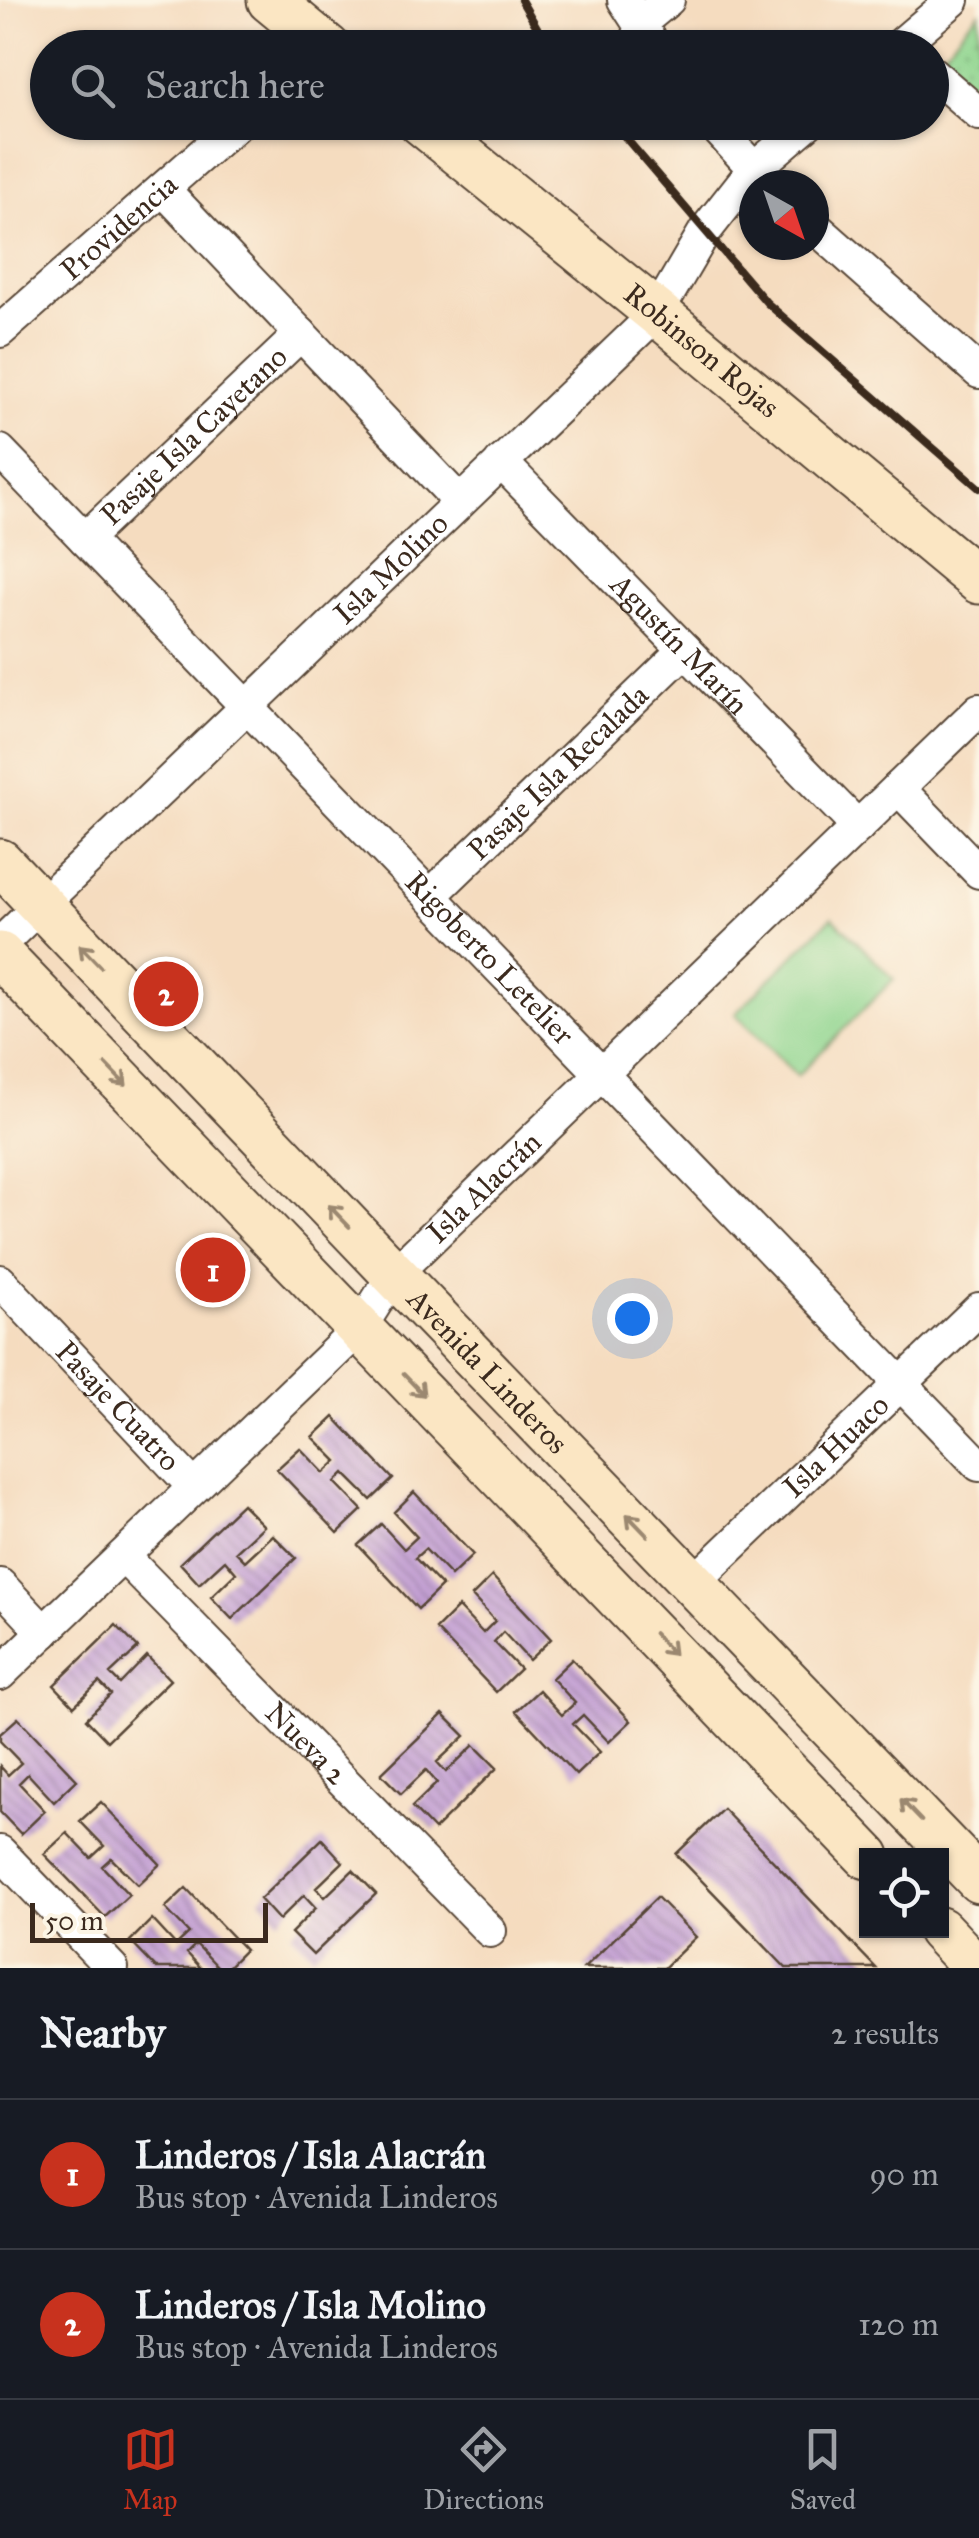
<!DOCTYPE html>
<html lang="en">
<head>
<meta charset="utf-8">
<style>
	body { margin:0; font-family:"IM FELL Great Primer",serif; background:#242831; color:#f1f3f6 }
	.controls { position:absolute; right:30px; bottom:30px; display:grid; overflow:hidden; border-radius:0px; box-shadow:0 2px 8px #0004 }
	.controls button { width:90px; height:90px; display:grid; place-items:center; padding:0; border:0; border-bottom:2px solid #363941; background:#171b24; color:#f1f3f6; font:50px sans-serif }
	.compass { position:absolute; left:739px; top:170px; width:90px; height:90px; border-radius:50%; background:#171b24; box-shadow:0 2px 8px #0004; rotate:140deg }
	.scale { position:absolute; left:30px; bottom:25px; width:238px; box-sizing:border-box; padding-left:10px; border:5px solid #3b2a1e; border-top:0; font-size:28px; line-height:35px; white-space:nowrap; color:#3b2a1e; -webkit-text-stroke:8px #fcf5e5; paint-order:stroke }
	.you { position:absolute; left:632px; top:1318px; width:35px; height:35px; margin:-25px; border:8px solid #fff; border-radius:50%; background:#1a73e8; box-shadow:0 0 0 15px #1a73e833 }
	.badge { display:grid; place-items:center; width:65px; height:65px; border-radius:50%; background:#c8321e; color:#fff; font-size:32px; font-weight:700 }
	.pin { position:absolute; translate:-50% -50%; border:5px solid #fff; box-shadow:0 2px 10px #0006 }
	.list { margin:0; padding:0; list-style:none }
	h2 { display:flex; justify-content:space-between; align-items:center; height:130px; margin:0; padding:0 40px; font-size:42px }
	h2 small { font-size:32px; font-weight:400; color:#9ea1a6 }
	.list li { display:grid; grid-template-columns:65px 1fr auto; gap:30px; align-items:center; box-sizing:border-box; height:150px; padding:0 40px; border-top:2px solid #363941 }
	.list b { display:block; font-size:38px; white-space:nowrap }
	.list p { margin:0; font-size:32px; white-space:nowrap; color:#9ea1a6 }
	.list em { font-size:32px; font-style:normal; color:#9ea1a6 }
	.icon { flex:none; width:55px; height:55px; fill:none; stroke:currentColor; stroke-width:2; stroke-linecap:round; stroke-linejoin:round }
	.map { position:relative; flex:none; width:979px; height:1968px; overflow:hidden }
	.search { position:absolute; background:#171b24; box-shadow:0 2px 8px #0004; left:30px; right:30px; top:30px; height:110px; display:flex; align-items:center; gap:25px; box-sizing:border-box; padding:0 35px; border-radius:55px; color:#9ea1a6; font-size:38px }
	.sheet { height:430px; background:#171b24 }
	nav { display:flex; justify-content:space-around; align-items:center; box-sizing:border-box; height:140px; border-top:2px solid #363941; background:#171b24; font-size:28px; color:#9ea1a6 }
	nav a { display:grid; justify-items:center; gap:5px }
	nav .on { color:#c8321e }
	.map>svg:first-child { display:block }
</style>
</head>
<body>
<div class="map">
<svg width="979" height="1968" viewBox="0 0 979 1968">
	<defs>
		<pattern id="grass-dots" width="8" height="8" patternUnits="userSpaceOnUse" patternTransform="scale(2.5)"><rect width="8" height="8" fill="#8fd58f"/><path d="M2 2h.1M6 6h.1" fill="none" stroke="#7cb77b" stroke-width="1.8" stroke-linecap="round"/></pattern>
		<pattern id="building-back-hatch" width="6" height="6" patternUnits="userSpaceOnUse" patternTransform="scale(2.5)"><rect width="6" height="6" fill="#be98d2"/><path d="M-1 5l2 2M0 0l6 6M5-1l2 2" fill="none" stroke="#9c7caa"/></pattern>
	</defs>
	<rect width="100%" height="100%" fill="#fcf5e5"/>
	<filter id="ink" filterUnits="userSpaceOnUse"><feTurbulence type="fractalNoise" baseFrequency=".01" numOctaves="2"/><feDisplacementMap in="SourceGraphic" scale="20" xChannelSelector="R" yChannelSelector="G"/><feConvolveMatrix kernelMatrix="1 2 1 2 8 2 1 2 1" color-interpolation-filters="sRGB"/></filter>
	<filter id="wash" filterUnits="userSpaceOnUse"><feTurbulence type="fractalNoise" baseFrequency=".0048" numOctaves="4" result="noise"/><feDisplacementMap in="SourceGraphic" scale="40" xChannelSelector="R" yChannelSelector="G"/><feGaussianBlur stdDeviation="2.25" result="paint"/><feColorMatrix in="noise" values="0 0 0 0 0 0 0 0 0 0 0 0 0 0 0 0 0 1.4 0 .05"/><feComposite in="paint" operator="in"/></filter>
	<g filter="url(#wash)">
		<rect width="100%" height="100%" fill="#f5dcbf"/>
		<path fill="url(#grass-dots)" stroke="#658056" stroke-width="2.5" d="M 979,12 L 979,106 L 932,65 Z"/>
		<path fill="#8fd58f" stroke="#658056" stroke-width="2.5" d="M 832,917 L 894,979 L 797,1076 L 735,1014 Z"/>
		<g id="blocks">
			<path fill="url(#building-back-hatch)" d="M 334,1417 L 393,1479 L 371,1500 L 344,1473 L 335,1482 L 362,1510 L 338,1533 L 277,1469 L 300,1448 L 324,1473 L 337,1461 L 313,1437 Z
				M 414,1492 L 473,1555 L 451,1576 L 425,1549 L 415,1558 L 442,1586 L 418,1609 L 358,1545 L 381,1524 L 404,1549 L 417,1537 L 394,1512 Z
				M 242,1504 L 264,1526 L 236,1552 L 245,1561 L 273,1535 L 296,1558 L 232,1619 L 211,1597 L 236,1573 L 225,1560 L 199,1584 L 180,1563 Z
				M 492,1576 L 551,1639 L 529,1660 L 503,1632 L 494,1642 L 520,1669 L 496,1692 L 436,1629 L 458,1607 L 483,1633 L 495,1621 L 472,1596 Z
				M 116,1625 L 138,1648 L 110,1674 L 120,1684 L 147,1656 L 170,1680 L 107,1741 L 86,1719 L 111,1694 L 99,1682 L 74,1706 L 54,1685 Z
				M 572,1659 L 631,1721 L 609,1742 L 583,1715 L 573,1724 L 600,1752 L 576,1775 L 516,1711 L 539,1690 L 562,1715 L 575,1703 L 552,1678 Z
				M 443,1714 L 465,1736 L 437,1762 L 446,1772 L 474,1745 L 497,1768 L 434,1830 L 412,1807 L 437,1783 L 426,1770 L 401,1794 L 381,1774 Z
				M 18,1718 L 77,1780 L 54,1802 L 28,1774 L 19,1783 L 45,1811 L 21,1834 L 0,1812 L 0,1766 L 8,1775 L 21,1763 L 0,1741 L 0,1734 Z
				M 101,1802 L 160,1864 L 138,1885 L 111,1858 L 102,1866 L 129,1895 L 105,1917 L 44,1854 L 67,1833 L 91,1858 L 104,1846 L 80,1821 Z
				M 723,1809 L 876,1968 L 786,1968 L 676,1854 Z
				M 322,1839 L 343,1862 L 316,1888 L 325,1897 L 353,1870 L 376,1894 L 313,1955 L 291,1933 L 316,1908 L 304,1895 L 279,1920 L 260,1899 Z
				M 186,1888 L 245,1950 L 227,1968 L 219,1968 L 196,1944 L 187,1953 L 201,1968 L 156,1968 L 130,1941 L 152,1919 L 176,1945 L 189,1933 L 165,1908 Z
				M 657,1897 L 696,1937 L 664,1968 L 584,1968 Z"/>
		</g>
	</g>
	<g filter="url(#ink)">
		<use href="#blocks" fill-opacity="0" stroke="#574536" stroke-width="2.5"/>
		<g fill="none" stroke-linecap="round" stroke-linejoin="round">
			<g stroke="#574536" stroke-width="36">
				<g id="street">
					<path d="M 624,0 L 655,48"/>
					<path d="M 639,24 L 668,0"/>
					<path d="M 897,48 L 953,0"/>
					<path d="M 932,73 L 979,114"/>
					<path d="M 711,122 L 769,185"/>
					<path d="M 163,189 L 460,502"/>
					<path d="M 814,226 L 979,372"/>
					<path id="s1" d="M 0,331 L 239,122"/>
					<path id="s2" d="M 0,451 L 979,1465"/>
					<path id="s3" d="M 501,462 L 858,827"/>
					<path id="s4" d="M 85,539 L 301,334"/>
					<path d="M 898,788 L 979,872"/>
					<path id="s5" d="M 430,896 L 685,650"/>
					<path id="s6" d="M 0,944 L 657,313 L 705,231 L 753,170 L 809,122"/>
					<path id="s7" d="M 0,1281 L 194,1487"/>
					<path id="s8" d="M 123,1556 L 490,1931"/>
					<path id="s9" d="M 693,1583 L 979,1309"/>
					<path d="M 0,1585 L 44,1632"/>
					<path id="s10" d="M 0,1674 L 360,1328 L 394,1274 L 979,710"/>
					<path d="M 0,1852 L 112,1968"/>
				</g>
			</g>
			<g stroke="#574536" stroke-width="49">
				<g id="secondary">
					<path d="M 270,0 L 328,48"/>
					<path id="s11" d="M 421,122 L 657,313 L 979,581"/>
					<path id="s12" d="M 0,862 L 394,1274 L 979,1880"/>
					<path d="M 0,955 L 867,1856"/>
					<path d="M 940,1930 L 976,1968"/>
				</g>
			</g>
			<use href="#street" stroke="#fff" stroke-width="32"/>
			<use href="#secondary" stroke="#fbe6c3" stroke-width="45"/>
			<path stroke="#3b2a1e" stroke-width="8" d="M 521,0 L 549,48
				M 612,122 L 767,303 L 979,488"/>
		</g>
		<defs><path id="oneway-shaft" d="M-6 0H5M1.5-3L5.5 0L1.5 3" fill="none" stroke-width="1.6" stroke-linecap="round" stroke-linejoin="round" transform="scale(2.5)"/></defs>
		<g stroke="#9b8870">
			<use href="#oneway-shaft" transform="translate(90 956) rotate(-134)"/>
			<use href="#oneway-shaft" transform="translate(116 1075) rotate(46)"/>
			<use href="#oneway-shaft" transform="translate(339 1216) rotate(-134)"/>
			<use href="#oneway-shaft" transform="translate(414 1385) rotate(46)"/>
			<use href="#oneway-shaft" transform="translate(637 1525) rotate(-134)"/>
			<use href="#oneway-shaft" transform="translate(664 1644) rotate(46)"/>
			<use href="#oneway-shaft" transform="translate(911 1810) rotate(-134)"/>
		</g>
	</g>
	<g text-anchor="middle" stroke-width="9" stroke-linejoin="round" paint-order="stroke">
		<g font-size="30" fill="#3b2a1e" stroke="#fcf5e5">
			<text dy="10" stroke="none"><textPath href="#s1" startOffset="158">Providencia</textPath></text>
			<text dy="10" stroke="none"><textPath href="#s11" startOffset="362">Robinson Rojas</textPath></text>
			<text dy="10" stroke="none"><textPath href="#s4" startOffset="150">Pasaje Isla Cayetano</textPath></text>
			<text dy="10" stroke="none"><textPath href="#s6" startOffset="542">Isla Molino</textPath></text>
			<text dy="10" stroke="none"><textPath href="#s3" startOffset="255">Agustín Marín</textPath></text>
			<text dy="10" stroke="none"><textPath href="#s5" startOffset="178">Pasaje Isla Recalada</textPath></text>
			<text dy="10" stroke="none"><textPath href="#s2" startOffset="705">Rigoberto Letelier</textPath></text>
			<text dy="10" stroke="none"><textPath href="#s10" startOffset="688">Isla Alacrán</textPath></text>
			<text dy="10" stroke="none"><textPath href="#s12" startOffset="705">Avenida Linderos</textPath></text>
			<text dy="10" stroke="none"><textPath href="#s7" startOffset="172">Pasaje Cuatro</textPath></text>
			<text dy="10" stroke="none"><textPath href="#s9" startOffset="198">Isla Huaco</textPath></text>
			<text dy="10" stroke="none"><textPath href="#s8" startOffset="262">Nueva 2</textPath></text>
		</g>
	</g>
</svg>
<div class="controls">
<button><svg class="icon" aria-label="locate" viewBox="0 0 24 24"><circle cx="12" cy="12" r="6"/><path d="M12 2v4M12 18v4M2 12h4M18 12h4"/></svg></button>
</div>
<svg class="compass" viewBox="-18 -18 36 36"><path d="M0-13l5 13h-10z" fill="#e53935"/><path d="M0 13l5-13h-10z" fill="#9ea1a6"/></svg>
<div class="scale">50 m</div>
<div class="you"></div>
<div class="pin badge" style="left:213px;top:1270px">1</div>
<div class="pin badge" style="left:166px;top:994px">2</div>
<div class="search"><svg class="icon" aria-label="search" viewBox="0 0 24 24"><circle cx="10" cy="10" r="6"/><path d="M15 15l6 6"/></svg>Search here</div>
</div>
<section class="sheet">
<h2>Nearby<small>2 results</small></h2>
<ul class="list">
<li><span class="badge">1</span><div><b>Linderos / Isla Alacrán</b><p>Bus stop · Avenida Linderos</p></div><em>90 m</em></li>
<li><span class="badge">2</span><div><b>Linderos / Isla Molino</b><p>Bus stop · Avenida Linderos</p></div><em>120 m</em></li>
</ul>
</section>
<nav>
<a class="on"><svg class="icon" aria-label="map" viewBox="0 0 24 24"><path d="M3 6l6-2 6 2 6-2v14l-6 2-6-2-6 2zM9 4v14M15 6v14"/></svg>Map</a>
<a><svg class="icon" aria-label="directions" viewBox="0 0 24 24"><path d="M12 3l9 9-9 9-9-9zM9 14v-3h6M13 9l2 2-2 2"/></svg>Directions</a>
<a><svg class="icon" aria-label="saved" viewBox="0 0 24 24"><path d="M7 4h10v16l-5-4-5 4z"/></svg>Saved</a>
</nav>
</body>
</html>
